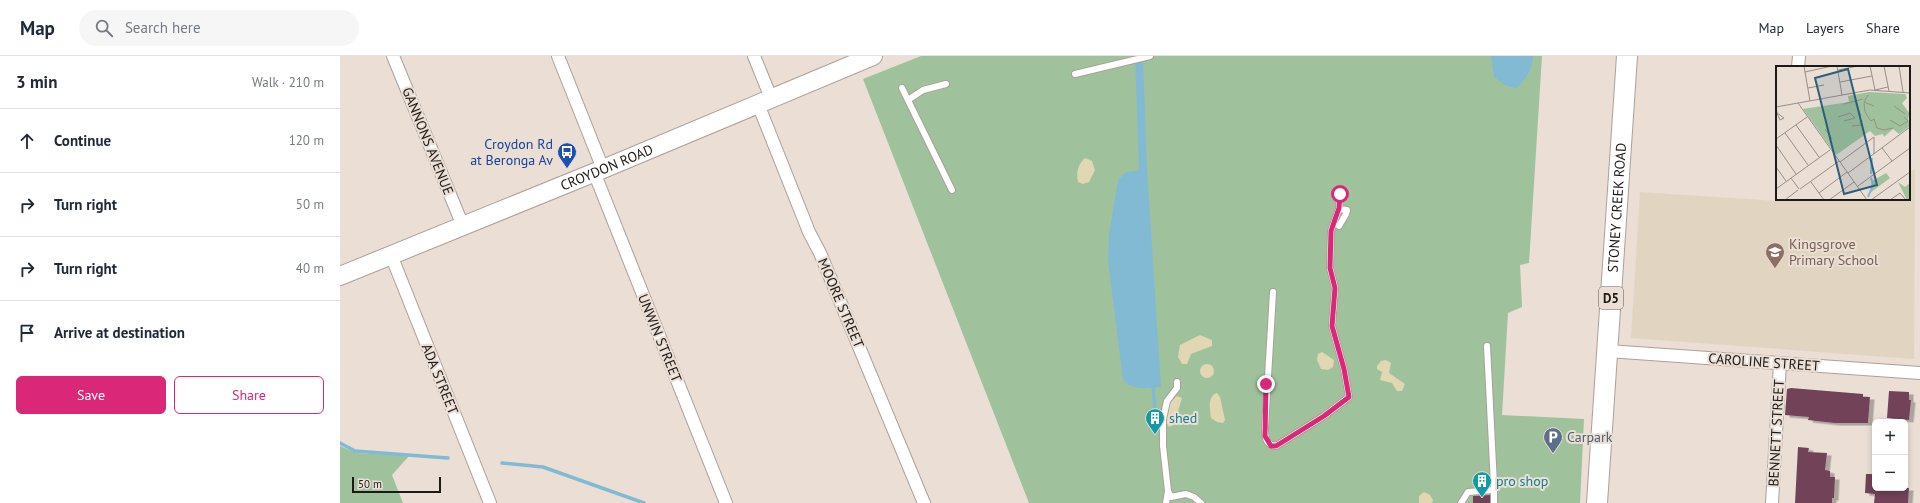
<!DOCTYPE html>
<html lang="en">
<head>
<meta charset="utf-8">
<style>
	body { margin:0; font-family:"PT Sans",sans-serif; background:#f6f6f7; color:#1f2937 }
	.controls { position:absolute; right:12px; bottom:12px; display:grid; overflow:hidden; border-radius:6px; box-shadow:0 2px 6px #0003 }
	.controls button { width:36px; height:36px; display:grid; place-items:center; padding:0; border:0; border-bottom:1px solid #e0e1e3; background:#fff; color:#1f2937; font:20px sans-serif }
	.scale { position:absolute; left:12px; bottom:10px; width:89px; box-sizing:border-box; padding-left:4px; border:2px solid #1d1916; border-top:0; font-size:11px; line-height:14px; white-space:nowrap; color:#1d1916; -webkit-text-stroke:3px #eaded5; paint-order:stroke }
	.stop { position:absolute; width:12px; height:12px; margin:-9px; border:3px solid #db2777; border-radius:50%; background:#fff }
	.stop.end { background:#db2777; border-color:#fff; box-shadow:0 1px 4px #0008 }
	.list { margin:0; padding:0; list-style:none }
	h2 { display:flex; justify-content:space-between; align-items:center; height:52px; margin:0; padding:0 16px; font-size:17px }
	h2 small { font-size:13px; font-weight:400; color:#747a83 }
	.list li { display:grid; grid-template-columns:26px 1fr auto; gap:12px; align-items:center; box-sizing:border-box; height:64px; padding:0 16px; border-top:1px solid #e0e1e3 }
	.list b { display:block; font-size:15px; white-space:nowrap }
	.list em { font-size:13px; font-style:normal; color:#747a83 }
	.actions { display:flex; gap:8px; padding:12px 16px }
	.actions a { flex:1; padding:9px 0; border:1px solid #db2777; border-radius:6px; text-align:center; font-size:14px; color:#db2777 }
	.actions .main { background:#db2777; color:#fff }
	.icon { flex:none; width:22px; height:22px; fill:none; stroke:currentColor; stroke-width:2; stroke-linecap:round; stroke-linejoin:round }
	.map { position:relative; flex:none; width:1580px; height:447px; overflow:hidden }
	header { display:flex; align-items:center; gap:24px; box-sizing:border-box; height:56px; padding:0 20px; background:#fff; border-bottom:1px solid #e0e1e3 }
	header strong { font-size:19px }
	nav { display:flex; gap:22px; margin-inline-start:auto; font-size:14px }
	.search { width:280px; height:36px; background:#f6f6f7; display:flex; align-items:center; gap:10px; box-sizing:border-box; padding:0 14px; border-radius:22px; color:#747a83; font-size:15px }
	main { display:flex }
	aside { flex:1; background:#fff }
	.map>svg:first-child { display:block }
</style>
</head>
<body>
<header>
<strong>Map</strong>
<div class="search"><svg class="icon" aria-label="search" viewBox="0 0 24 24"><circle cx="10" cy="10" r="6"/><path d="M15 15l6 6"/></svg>Search here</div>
<nav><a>Map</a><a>Layers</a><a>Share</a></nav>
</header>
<main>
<aside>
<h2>3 min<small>Walk · 210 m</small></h2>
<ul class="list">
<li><svg class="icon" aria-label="ahead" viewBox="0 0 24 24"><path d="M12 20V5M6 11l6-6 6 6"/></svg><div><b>Continue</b></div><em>120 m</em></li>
<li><svg class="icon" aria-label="right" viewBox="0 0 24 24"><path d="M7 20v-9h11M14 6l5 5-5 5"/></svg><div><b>Turn right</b></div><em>50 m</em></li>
<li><svg class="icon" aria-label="right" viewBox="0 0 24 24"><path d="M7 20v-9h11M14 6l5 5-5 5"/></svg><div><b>Turn right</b></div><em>40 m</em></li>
<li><svg class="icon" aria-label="arrive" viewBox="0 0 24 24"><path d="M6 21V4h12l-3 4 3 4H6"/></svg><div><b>Arrive at destination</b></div></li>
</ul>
<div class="actions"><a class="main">Save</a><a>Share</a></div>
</aside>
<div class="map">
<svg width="1580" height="447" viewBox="0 0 1580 447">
	<defs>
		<filter id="shadow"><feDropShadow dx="4.5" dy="2.5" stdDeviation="0" flood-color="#0004"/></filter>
	</defs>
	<rect width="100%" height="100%" fill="#eaded5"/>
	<path fill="#e1d5c1" d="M 1569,114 L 1575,114 L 1574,303 L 1291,282 L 1300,136 L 1437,145 L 1438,143 L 1569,143 Z"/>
	<path fill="#9fc29d" d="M 581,0 L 1202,0 L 1189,207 L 1180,209 L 1182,251 L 1168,257 L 1162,359 L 1244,363 L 1240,447 L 689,447 L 523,23 Z
		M 0,390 L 16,397 L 69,400 L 52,419 L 63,447 L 0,447 Z"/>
	<path fill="#e1d7b2" d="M 745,102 L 752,105 L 755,114 L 749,126 L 743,128 L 738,126 C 736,117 738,108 745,102 Z
		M 860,279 L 872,284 L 872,290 L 851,298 L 847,308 L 842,308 L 838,301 L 840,289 Z
		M 982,296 L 994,304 L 993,311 L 988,314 L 981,313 L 977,304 L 978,298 Z
		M 1046,304 L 1051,307 L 1049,317 L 1065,328 L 1062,335 L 1057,335 L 1052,327 L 1040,324 L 1042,316 L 1037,313 L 1037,310 L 1041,305 Z
		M860 315a7 7 0 1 1 14 0a7 7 0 1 1-14 0Z
		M 877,337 L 880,341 L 885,364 L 883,367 L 877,366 L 871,362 C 870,354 867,340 877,337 Z
		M 837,340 L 842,342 L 834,369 L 829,371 L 826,366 C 826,356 828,346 837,340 Z
		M 1084,436 L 1090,439 L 1093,444 L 1092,447 L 1079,447 L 1079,440 Z"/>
	<path fill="#82bad4" d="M 795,0 L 803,0 L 807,113 L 821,331 C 807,332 793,335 783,324 L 768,205 L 769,179 L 778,124 L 786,116 L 799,114 Z
		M 1151,0 L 1193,0 C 1192,14 1187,22 1177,32 L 1166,30 L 1154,21 Z"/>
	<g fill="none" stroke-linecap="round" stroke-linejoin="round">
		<path stroke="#82bad4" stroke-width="3.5" d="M 813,329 L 816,368
			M 0,387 L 15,395 L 108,402
			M 162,407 L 203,411 L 304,447"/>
	</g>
	<path fill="#724358" filter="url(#shadow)" d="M 1451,332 L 1523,338 L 1523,341 L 1530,341 L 1528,367 L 1495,367 L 1468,364 L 1469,361 L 1445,359 L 1447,333 Z
		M 1549,335 L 1569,336 L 1569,344 L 1571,344 L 1569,364 L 1547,362 Z
		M 1458,391 L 1469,392 L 1468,396 L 1487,397 L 1485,414 L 1490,415 L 1490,421 L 1495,421 L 1494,442 L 1492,442 L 1492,447 L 1455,447 Z
		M 1526,418 L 1535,418 L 1535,433 L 1569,432 L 1568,447 L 1534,447 L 1535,438 L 1525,437 Z
		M 1150,439 L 1150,447 L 1133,447 L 1133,440 Z"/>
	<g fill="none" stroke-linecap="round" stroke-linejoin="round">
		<g stroke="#aca098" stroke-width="8">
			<path id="lane" d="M 735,18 L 810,0
				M 562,32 L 612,134
				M 568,44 L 583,34 L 606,28
				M 999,153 L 1000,138
				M 933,236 L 925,372 C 925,382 926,389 936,390 L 984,360 L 1009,341 L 1004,313 L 992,270 L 995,232 L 990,212 L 991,175 L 999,153 L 1007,154 L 1006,158 L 999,170
				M 1147,290 L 1154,429 L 1154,447
				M 837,326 L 837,332 L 827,345 L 823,363 L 823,390 L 828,435 L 831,441 L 846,438 L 854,441 L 861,447
				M 826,447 L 828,435
				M 1121,447 L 1128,436 L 1153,434"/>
		</g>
		<g stroke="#aca098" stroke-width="14">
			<path id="street" d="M 53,0 L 123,170
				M 218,0 L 263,113
				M 414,0 L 431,42
				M 1458,11 L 1459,0
				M 418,48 L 469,176 L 480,197 L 584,447
				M 254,116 L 386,447
				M 51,199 L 150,447
				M 1268,295 L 1580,317
				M 1432,447 L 1440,307"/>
		</g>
		<g stroke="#aca098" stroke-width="20">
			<g id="secondary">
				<path id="s1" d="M 0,220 L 263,113 L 533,0"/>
			</g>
		</g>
		<g stroke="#aca098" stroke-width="22">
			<g id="primary">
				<path id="s2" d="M 1257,447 L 1287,0"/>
			</g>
		</g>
		<use href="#lane" stroke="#fff" stroke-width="6"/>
		<use href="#street" stroke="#fff" stroke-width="12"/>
		<use href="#secondary" stroke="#fff" stroke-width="18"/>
		<use href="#primary" stroke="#fff" stroke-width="20"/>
	</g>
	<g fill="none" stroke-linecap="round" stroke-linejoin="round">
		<path stroke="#db2777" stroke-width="5" d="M 926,328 L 925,380 L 931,390 L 936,390 L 984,360 L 1009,341 L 1004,313 L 992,270 L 995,232 L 990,212 L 991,175 L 999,152 L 1000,138"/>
	</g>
	<defs>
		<g id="bus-pin" transform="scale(1)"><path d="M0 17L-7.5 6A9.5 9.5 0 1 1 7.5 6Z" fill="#1a4fb4" stroke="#eaded5"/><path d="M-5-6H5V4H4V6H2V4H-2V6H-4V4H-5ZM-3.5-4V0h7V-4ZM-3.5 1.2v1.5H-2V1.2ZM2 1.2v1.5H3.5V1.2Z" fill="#fff"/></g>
		<g id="school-pin" transform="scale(1)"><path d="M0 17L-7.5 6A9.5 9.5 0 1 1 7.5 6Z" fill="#8d6e63" stroke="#eaded5"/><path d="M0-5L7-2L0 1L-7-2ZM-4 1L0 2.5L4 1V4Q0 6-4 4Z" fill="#fff"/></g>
		<g id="building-pin" transform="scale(1)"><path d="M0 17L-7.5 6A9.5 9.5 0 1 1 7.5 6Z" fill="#0f9aa8" stroke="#eaded5"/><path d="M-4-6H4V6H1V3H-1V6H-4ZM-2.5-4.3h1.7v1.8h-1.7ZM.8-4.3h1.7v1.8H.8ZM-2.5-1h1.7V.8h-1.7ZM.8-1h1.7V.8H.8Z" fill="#fff"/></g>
		<g id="parking-pin" transform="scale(1)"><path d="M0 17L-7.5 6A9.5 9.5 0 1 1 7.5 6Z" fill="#5c6f8a" stroke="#eaded5"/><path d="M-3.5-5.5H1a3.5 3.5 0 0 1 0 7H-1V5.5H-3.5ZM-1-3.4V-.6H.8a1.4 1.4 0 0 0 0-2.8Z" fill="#fff"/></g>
	</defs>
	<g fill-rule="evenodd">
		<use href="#bus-pin" x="227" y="96"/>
		<use href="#school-pin" x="1435" y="196"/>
		<use href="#building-pin" x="815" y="362"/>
		<use href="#parking-pin" x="1213" y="381"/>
		<use href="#building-pin" x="1142" y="425"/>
	</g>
	<g text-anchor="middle" stroke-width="4" stroke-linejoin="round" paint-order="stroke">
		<rect fill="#eaded5" stroke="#5a544f" stroke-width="1" x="1259" y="231" width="24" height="22" rx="3"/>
		<g font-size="13" font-weight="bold" fill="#1d1916">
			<text x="1271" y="247">D5</text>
		</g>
		<g font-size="14" fill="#1d1916" stroke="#eaded5">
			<text transform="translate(88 85) rotate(68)" y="5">GANNONS AVENUE</text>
			<text dy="5" stroke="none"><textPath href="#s1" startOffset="288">CROYDON ROAD</textPath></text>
			<text dy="5" stroke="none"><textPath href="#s2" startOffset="296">STONEY CREEK ROAD</textPath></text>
			<text transform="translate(501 247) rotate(67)" y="5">MOORE STREET</text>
			<text transform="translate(320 282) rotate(68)" y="5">UNWIN STREET</text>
			<text transform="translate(1424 306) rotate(4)" y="5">CAROLINE STREET</text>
			<text transform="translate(100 323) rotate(68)" y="5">ADA STREET</text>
			<text transform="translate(1436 377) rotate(-87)" y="5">BENNETT STREET</text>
		</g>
		<g font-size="14" fill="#164399" stroke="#eaded5" text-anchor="end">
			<text x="213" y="93">Croydon Rd<tspan x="213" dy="16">at Beronga Av</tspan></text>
		</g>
		<g font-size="14" fill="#785e54" stroke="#eaded5" text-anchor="start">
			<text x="1449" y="193">Kingsgrove<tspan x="1449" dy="16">Primary School</tspan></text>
		</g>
		<g font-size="14" fill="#0d838f" stroke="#eaded5" text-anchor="start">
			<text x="829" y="367">shed</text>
			<text x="1156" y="430">pro shop</text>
		</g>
		<g font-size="14" fill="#4e5e75" stroke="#eaded5" text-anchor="start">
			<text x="1227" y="386">Carpark</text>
		</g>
	</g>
	<g transform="translate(1436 10)">
		<rect width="134" height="134" fill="#eaded5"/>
		<path d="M 93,26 L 129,28 L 131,32 L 126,37 L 134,48 L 132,52 L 134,60 L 123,68 L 117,63 L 108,71 L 107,68 L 99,70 L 94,65 L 60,89 L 27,43 L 73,36 L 72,30 ZM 110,107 L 114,112 L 94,127 L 96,115 ZM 122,116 L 129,121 L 134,117 L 134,134 L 131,134 Z" fill="#9fc29d"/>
		<path fill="none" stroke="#82bad4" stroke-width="2" d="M 95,108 L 96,92M 92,131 L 97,119 L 95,112"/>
		<path fill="none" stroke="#988f89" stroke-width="1" d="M 28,0 L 34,35M 61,0 L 66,29M 94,0 L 99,24 L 112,21M 108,0 L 113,25M 123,0 L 127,26M 62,4 L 82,0M 29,6 L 56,0M 64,16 L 96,10M 32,22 L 48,19M 92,29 L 88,36 L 98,40M 79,35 L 85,50M 22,37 L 91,134M 88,37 L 89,46 L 95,55 L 98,53 L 101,62 L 108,64 L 117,62M 68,38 L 87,33M 118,40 L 129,48M 0,41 L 1,47 L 8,52 L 4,54 L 1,47M 0,41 L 94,24 L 134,27M 62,51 L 74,47 L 79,52 L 68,55M 114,54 L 124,60 L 132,55 L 128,51M 20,59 L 43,91M 76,60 L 85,59 L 86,54M 49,63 L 56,73M 9,67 L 32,99M 0,73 L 31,51M 0,79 L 20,108M 106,82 L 116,95M 64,96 L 98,71 L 98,88M 0,101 L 10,115M 72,107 L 134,61M 15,112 L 23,123M 35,116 L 48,134M 82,120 L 134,82M 0,123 L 54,84M 24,123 L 63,95M 43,127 L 71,106M 9,134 L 22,124M 53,134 L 78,116M 95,134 L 134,106M 114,134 L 124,127 L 130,134"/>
		<path fill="#2e5e7c" fill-opacity="0.15" stroke="#2e5e7c" stroke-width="2" d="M 72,3 L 101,119 L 68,128 L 39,12 Z"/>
		<rect width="134" height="134" fill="none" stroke="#1d1916" stroke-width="2"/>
	</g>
</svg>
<div class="controls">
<button>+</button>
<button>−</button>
</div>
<div class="scale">50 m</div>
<div class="stop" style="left:1000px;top:138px"></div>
<div class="stop end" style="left:926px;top:328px"></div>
</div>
</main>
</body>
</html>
